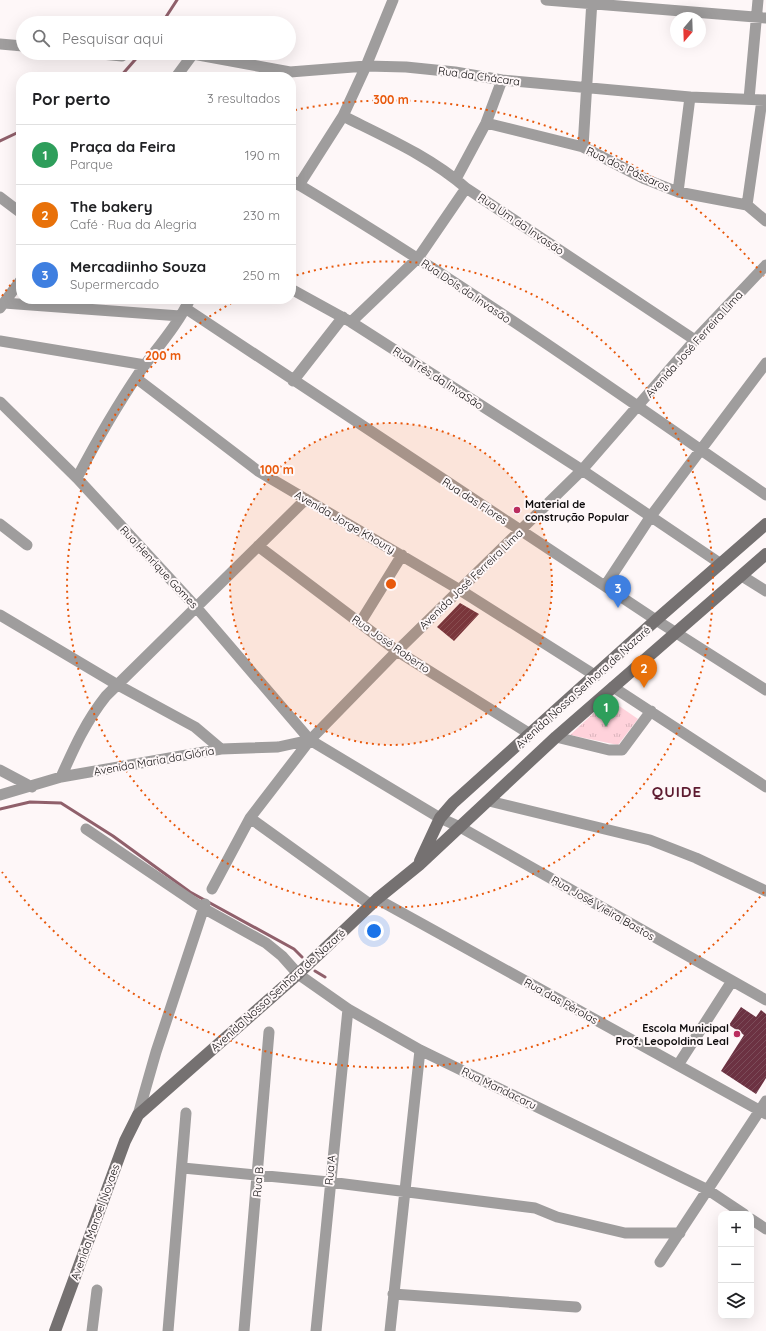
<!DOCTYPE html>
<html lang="pt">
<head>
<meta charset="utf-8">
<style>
	body { margin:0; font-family:Quicksand,sans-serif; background:#f2f2f2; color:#202124 }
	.controls { position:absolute; right:12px; bottom:12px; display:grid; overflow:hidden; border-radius:8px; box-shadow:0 4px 16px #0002 }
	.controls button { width:36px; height:36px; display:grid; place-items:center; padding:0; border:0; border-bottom:1px solid #e0e0e0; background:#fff; color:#202124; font:20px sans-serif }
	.compass { position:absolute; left:670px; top:12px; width:36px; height:36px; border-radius:50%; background:#fff; box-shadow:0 4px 16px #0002; rotate:199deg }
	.you { position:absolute; left:374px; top:931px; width:14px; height:14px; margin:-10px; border:3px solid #fff; border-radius:50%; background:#1a73e8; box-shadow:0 0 0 6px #1a73e833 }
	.badge { display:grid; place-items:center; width:26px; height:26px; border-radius:50%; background:#ba2d5e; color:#fff; font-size:13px; font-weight:700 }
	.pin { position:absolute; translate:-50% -33px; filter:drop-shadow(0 1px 2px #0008) }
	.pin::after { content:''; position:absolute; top:21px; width:14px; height:12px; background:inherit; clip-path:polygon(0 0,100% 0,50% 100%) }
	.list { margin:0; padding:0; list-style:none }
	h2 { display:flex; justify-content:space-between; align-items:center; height:52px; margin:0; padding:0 16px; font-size:17px }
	h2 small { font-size:13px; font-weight:400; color:#757577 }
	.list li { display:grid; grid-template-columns:26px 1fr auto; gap:12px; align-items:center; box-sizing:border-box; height:60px; padding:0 16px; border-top:1px solid #e0e0e0 }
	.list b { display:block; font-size:15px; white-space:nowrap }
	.list p { margin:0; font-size:13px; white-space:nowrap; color:#757577 }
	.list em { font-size:13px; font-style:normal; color:#757577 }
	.icon { flex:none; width:22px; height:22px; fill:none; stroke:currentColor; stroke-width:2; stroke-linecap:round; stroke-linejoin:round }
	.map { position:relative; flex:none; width:766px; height:1331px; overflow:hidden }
	.search { position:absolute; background:#fff; box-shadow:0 4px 16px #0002; left:16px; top:16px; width:280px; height:44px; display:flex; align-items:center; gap:10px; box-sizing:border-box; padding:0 14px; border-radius:22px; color:#757577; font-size:15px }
	.panel { position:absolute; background:#fff; box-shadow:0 4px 16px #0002; left:16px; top:72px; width:280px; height:232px; border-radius:16px }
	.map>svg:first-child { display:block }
</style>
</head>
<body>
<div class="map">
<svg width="766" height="1331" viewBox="0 0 766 1331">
	<defs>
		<pattern id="park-tufts" width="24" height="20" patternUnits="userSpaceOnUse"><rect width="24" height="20" fill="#ffd2db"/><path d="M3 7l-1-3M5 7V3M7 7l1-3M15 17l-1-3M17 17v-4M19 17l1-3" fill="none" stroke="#d9b3bb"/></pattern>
		<pattern id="building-hatch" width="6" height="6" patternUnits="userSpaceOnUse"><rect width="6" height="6" fill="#6c3242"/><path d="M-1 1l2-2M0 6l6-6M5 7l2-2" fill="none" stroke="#7b4c59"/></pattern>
	</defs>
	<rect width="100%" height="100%" fill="#fef7f8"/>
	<path fill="url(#park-tufts)" d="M 609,699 L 638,719 L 618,745 L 570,735 Z"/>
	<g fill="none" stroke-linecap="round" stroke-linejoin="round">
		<path stroke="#90606b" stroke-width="3" d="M 162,23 L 177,0
			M 120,77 L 141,53
			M 0,141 L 21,131
			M 0,809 L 30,802 L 61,803 L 113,836 L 190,892 L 294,949 L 302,957
			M 315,971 L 325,977"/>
	</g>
	<path fill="url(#building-hatch)" d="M 460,603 L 479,614 L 454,641 L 437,627 Z
		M 741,1007 L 756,1017 L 761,1010 L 766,1014 L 766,1078 L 756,1094 L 721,1071 L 744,1035 L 729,1025 Z"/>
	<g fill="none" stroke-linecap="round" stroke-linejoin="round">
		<path stroke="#9f9d9d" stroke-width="11" d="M 546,0 L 766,18
			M 0,44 L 23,46
			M 91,53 L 122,56
			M 176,77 L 193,54 L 290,72 L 366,66 L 406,67 L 455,72 L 502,80 L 690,97 L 766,100
			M 749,99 L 758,0
			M 343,116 C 385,137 431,157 466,188 L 695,340
			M 486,123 L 583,147 L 645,179 L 678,192 L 747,205 L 766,221
			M 583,147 L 592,0
			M 456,179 L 486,123 L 502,80
			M 291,180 C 454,277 610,387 766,495
			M 299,185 L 343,116 L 366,66 L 393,0
			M 678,192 L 690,97
			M 0,197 L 21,213
			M 747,205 L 762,100
			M 291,289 L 351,322 L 582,470 L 721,564
			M 4,303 L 180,316
			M 0,308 L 21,280
			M 185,308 L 656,620 L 766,690
			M 351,322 L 418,258 L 466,188
			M 0,341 L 145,365
			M 136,378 L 258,471 L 460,590 L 596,676
			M 293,381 L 343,317
			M 0,402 L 77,478 L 196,607 L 310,740 L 440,818 L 460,827 L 766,1000
			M 77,478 C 96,442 116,407 139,373 C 156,349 177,326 190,299
			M 0,524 L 27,545
			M 258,546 L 397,651 L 530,734
			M 742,576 L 766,591
			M 605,586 L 651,516 L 766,363
			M 0,615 L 116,684 L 195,727 L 221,749
			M 360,623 L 402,555
			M 613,687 L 766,787
			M 556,737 L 609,750 L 622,750 L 651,711
			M 0,770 L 32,787
			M 61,777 C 74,748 86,721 106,696 L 306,499
			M 0,795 L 61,777 L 221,749 L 278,747 L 310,740
			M 489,801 L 650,840 L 696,858 L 766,891
			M 250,818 L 371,905
			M 86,829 L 203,908 L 266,943 L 282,956 L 298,974 L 348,1009 L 420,1050 L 708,1190 L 744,1214
			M 212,889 L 250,818 L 310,740 L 397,651 L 582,470 L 695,340 L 766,265
			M 377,899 L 766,1114
			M 678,1065 L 732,981
			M 138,1115 L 156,1052 L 205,904
			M 183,1168 L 329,1182 L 535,1208 L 557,1217 L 625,1233 L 680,1233
			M 751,1219 L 766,1229
			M 660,1262 L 766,1101
			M 393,1294 L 576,1307
			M 92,1331 L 97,1290
			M 168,1331 L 186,1113
			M 244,1331 L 269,1032
			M 316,1331 L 348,1009
			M 390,1331 L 420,1050"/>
		<path stroke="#757171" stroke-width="12" d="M 420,861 L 440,818 L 453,803 L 656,620 L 766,524
			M 55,1331 L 125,1141 L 138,1115 L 298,974 L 377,899 L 419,865 L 556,737 L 766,554"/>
	</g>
	<circle cx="391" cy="584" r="161" fill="#e8590c" fill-opacity=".12"/>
	<g fill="none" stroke="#e8590c" stroke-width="2" stroke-dasharray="2 4">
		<circle cx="391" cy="584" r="161"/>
		<path d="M291 277A323 323 0 1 1 237 300"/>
		<path d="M764 892A484 484 0 0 1 2 872M2 296A484 484 0 0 1 20 273M295 110A484 484 0 0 1 764 276"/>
	</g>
	<g fill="#ba2d5e" stroke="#fef7f8" stroke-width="1.5">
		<circle cx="517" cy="510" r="4"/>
		<circle cx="737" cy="1034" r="4"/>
	</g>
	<g text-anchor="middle" stroke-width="4" stroke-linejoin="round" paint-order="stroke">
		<g font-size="11" fill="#0d0b0c" stroke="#fef7f8">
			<text transform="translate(479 76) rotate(8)" y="4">Rua da Chácara</text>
			<text transform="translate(628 169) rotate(25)" y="4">Rua dos Pássaros</text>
			<text transform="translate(521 224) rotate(34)" y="4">Rua Um da Invasão</text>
			<text transform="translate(466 291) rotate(34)" y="4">Rua Dois da Invasão</text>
			<text transform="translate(694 344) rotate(-48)" y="4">Avenida José Ferreira Lima</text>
			<text transform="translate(438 378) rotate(33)" y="4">Rua Três da InvaSão</text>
			<text transform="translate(475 501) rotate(33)" y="4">Rua das Flores</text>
			<text transform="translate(345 522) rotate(30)" y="4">Avenida Jorge Khoury</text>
			<text transform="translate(159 567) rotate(47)" y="4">Rua Henrique Gomes</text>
			<text transform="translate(471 579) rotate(-44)" y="4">Avenida José Ferreira Lima</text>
			<text transform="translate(391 644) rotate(35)" y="4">Rua José Roberto</text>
			<text transform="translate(583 687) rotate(-42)" y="4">Avenida Nossa Senhora de Nazaré</text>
			<text transform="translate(154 761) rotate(-10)" y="4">Avenida Maria da Glória</text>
			<text transform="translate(603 908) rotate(30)" y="4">Rua José Vieira Bastos</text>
			<text transform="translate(278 990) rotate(-42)" y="4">Avenida Nossa Senhora de Nazaré</text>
			<text transform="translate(561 1001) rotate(29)" y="4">Rua das Pérolas</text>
			<text transform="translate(499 1088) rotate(26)" y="4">Rua Mandacaru</text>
			<text transform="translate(330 1170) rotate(-84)" y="4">Rua A</text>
			<text transform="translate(258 1182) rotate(-85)" y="4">Rua B</text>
			<text transform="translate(95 1222) rotate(-70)" y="4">Avenida Manoel Novaes</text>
		</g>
		<g font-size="11" font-weight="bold" fill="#0d0b0c" stroke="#fef7f8" text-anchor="start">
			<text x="525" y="508">Material de<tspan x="525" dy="13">construção Popular</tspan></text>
			<text x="729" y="1032" text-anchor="end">Escola Municipal<tspan x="729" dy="13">Prof. Leopoldina Leal</tspan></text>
		</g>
		<g font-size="15" font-weight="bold" letter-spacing="1" fill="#5d1a2f" stroke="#fef7f8">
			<text x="677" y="797">QUIDE</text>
		</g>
	</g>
	<circle cx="391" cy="584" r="6" fill="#e8590c" stroke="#fef7f8" stroke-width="2"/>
	<g font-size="12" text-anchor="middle" font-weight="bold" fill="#e8590c" stroke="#fef7f8" stroke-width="4" stroke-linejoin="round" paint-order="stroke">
		<text x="391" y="104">300 m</text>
		<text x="163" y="360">200 m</text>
		<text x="277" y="474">100 m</text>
	</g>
</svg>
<div class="controls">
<button>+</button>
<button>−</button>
<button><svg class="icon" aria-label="layers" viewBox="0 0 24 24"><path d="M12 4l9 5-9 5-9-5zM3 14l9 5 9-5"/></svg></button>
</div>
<svg class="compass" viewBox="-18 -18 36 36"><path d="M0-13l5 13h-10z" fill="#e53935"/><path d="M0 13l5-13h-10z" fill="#757577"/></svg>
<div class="you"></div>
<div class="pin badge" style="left:606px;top:727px;background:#2e9e5b">1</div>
<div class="pin badge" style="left:644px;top:688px;background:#e8710a">2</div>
<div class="pin badge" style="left:618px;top:608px;background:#3f7fe0">3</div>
<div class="search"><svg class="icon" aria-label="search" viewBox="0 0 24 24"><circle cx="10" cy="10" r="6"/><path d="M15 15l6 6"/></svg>Pesquisar aqui</div>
<section class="panel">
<h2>Por perto<small>3 resultados</small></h2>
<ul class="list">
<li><span class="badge" style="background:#2e9e5b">1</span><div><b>Praça da Feira</b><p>Parque</p></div><em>190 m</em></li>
<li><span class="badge" style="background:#e8710a">2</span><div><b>The bakery</b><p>Café · Rua da Alegria</p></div><em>230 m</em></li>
<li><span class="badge" style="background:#3f7fe0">3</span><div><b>Mercadiinho Souza</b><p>Supermercado</p></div><em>250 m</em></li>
</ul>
</section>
</div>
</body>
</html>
